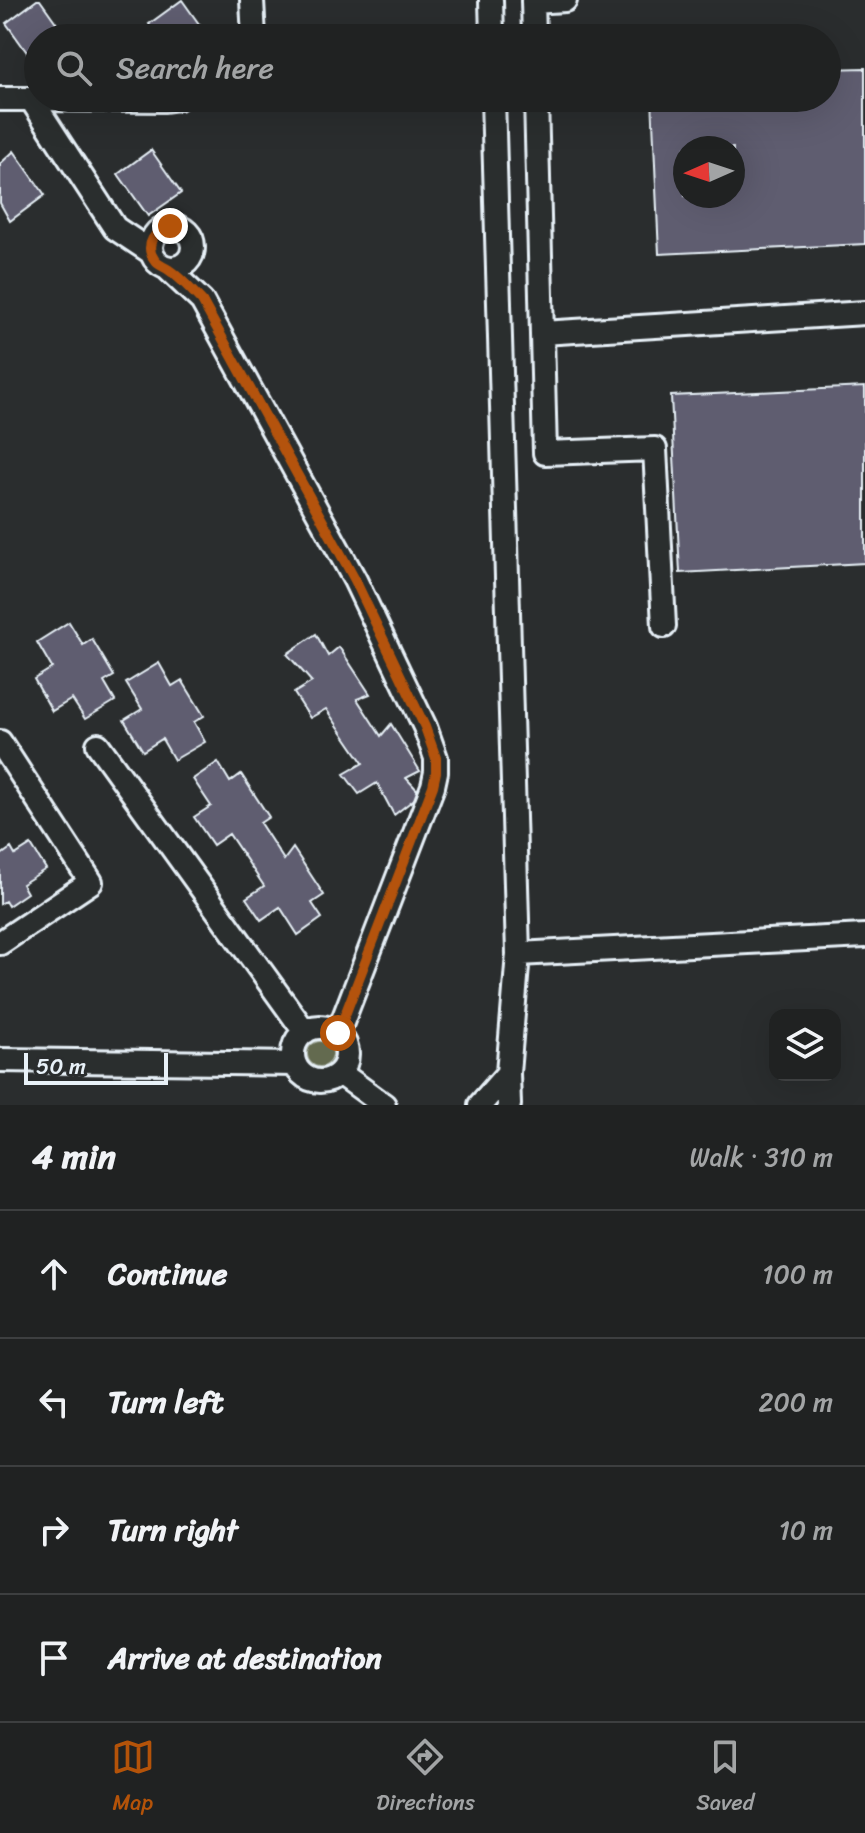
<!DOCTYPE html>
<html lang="en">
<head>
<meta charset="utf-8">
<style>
	body { margin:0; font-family:Sriracha,sans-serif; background:#2d2f2f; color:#f1f3f6 }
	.controls { position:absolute; right:24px; bottom:24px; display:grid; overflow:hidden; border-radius:16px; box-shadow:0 8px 32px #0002 }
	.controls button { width:72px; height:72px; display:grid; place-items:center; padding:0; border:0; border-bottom:2px solid #3d3f40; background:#202222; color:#f1f3f6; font:40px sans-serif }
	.compass { position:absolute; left:673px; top:136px; width:72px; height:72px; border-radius:50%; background:#202222; box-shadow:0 8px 32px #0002; rotate:267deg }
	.scale { position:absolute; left:24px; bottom:20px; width:144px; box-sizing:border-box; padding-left:8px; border:4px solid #e8f1f8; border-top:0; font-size:22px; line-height:28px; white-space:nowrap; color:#e8f1f8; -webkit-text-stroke:6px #2a2d2e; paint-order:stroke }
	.stop { position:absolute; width:24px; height:24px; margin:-18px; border:6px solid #b45309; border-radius:50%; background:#fff }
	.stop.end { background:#b45309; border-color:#fff; box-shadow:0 2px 8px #0008 }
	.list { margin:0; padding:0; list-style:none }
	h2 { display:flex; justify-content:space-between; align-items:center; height:104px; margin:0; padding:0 32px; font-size:34px }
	h2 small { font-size:26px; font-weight:400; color:#a2a4a5 }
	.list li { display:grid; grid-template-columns:52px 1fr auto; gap:24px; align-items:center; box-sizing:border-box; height:128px; padding:0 32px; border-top:2px solid #3d3f40 }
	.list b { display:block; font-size:30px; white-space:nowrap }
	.list em { font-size:26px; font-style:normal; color:#a2a4a5 }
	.icon { flex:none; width:44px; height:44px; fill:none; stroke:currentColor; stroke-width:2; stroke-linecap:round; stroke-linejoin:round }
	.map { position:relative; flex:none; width:865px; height:1105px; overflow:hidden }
	.search { position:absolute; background:#202222; box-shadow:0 8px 32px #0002; left:24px; right:24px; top:24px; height:88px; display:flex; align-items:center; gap:20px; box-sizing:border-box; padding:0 28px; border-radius:44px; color:#a2a4a5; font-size:30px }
	.sheet { height:616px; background:#202222 }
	nav { display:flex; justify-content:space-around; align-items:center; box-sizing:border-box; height:112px; border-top:2px solid #3d3f40; background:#202222; font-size:22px; color:#a2a4a5 }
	nav a { display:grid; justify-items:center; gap:4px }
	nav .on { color:#b45309 }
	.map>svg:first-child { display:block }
</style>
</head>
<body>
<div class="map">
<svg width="865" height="1105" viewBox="0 0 865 1105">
	<rect width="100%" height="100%" fill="#2a2d2e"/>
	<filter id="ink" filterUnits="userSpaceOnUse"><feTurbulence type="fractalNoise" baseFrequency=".0125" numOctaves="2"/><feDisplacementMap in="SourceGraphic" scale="16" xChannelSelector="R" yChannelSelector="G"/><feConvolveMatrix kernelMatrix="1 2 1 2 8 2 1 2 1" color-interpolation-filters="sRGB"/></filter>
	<g filter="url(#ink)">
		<path fill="#636a4f" stroke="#a6aea4" stroke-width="2" d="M307 1054a13 13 0 1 1 26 0a13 13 0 1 1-26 0Z"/>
		<path fill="#5e5d6f" stroke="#e8f1f8" stroke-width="2" fill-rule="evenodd" d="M 37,0 L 40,0 L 67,38 L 38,38 L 38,63 L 36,65 L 6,23 Z
			M 182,0 L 209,38 L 159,38 L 149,24 Z
			M 865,68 L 865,244 L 659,254 L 652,98 L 827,98 L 827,69 ZM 685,148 L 733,148 L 733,196 L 685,196 Z
			M 151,150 L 181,193 L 148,216 L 118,174 Z
			M 14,151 L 45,195 L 10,221 L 0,203 L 0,164 Z
			M 865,387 L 865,563 L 680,573 L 671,396 Z
			M 69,622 L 83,645 L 92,639 L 114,676 L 104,682 L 115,701 L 85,719 L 72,699 L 52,711 L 34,679 L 52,668 L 37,642 Z
			M 316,634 L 328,656 L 339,647 L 370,694 L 357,699 L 381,736 L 391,724 L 420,771 L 406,778 L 421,794 L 394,815 L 377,783 L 359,794 L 344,774 L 363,763 L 326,709 L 310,718 L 294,693 L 312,682 L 287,654 Z
			M 159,663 L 172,686 L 182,680 L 204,716 L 194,722 L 205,742 L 174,760 L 162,739 L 143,751 L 124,720 L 142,709 L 126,683 Z
			M 218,762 L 230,782 L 241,774 L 269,817 L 260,823 L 284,860 L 293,848 L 324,895 L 312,903 L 322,918 L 298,935 L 280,907 L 261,920 L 246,898 L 264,886 L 229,834 L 213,845 L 194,817 L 211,806 L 193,779 Z
			M 31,845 L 46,869 L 22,884 L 27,893 L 8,906 L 5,901 L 0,904 L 0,853 L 1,855 L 11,848 L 15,855 Z"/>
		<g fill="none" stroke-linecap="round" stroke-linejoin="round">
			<g stroke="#e8f1f8" stroke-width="28">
				<path id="minor" d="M 252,0 L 254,38
					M 491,0 L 492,38
					M 533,0 L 534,38
					M 533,2 L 565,0
					M 493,98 L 518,954 L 508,1073 L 509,1105
					M 536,98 L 545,453 L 655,449 L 664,626
					M 0,99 L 31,99 L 115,228 L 151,252
					M 31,99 L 163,100 L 178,98
					M151 247a21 21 0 1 1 42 0a21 21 0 1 1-42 0Z
					M 168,269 L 202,301 L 355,580 L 425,727 L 436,758 L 436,772 L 433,786 L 338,1033
					M 542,333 L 865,313
					M 0,742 L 91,882 L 0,943
					M 98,745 L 305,1032
					M 518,954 L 865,936
					M293 1054a27 27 0 1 1 54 0a27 27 0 1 1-54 0Z
					M 0,1060 L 295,1064
					M 340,1073 L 384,1105
					M 480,1105 L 508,1073"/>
			</g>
			<use href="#minor" stroke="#2a2d2e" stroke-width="22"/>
		</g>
	</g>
	<g fill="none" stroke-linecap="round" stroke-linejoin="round" filter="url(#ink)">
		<path stroke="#b45309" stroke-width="10" d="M 170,226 C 155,230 144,245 154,259 C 158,266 164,266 169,270 C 181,278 192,291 202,301 L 355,580 L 425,727 L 436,758 L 436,772 L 433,786 L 338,1033"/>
	</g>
</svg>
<div class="controls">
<button><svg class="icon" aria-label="layers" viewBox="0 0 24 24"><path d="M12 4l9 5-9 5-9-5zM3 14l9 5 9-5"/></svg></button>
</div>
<svg class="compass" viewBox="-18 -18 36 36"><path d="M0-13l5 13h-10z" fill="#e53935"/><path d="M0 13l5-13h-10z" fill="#a2a4a5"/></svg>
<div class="scale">50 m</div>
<div class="stop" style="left:338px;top:1033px"></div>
<div class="stop end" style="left:170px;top:226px"></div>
<div class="search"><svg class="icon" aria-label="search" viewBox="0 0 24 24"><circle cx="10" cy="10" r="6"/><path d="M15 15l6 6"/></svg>Search here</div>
</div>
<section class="sheet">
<h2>4 min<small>Walk · 310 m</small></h2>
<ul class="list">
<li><svg class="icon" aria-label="ahead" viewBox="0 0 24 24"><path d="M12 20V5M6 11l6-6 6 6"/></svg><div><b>Continue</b></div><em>100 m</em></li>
<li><svg class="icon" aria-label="left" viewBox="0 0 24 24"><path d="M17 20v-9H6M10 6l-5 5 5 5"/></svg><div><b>Turn left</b></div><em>200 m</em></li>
<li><svg class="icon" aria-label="right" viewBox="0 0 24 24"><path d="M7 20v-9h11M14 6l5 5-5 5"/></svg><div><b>Turn right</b></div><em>10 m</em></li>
<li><svg class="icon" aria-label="arrive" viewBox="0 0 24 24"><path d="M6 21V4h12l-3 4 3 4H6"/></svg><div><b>Arrive at destination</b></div></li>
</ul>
</section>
<nav>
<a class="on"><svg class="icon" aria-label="map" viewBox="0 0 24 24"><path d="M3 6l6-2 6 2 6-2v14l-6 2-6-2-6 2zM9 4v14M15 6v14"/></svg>Map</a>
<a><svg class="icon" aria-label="directions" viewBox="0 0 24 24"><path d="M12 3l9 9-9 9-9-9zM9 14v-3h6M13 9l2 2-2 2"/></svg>Directions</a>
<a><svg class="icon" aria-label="saved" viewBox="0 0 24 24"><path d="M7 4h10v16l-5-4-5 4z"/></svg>Saved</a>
</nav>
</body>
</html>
